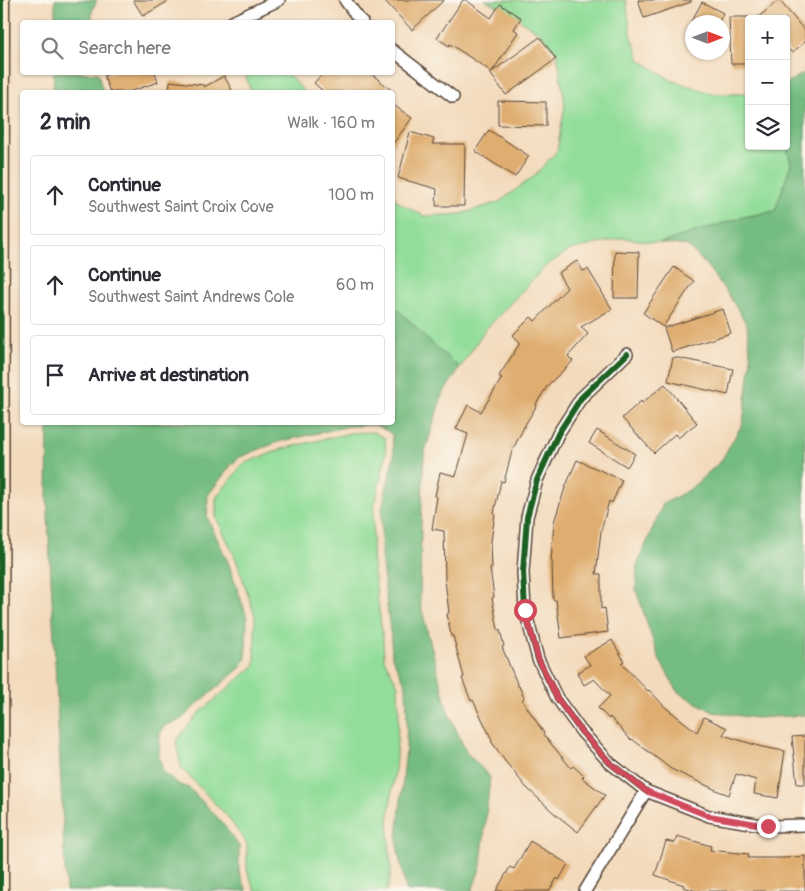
<!DOCTYPE html>
<html lang="en">
<head>
<meta charset="utf-8">
<style>
	body { margin:0; font-family:Pangolin,sans-serif; background:#f7f7f7; color:#2b2b33 }
	.controls { position:absolute; right:15px; top:15px; display:grid; overflow:hidden; border-radius:5px; box-shadow:0 1px 4px #0004 }
	.controls button { width:45px; height:45px; display:grid; place-items:center; padding:0; border:0; border-bottom:1px solid #e1e1e2; background:#fff; color:#2b2b33; font:25px sans-serif }
	.compass { position:absolute; left:685px; top:15px; width:45px; height:45px; border-radius:50%; background:#fff; box-shadow:0 1px 4px #0004; rotate:90deg }
	.stop { position:absolute; width:15px; height:15px; margin:-11px; border:4px solid #d1495b; border-radius:50%; background:#fff }
	.stop.end { background:#d1495b; border-color:#fff; box-shadow:0 1px 5px #0008 }
	.list { margin:0; padding:0; list-style:none }
	h2 { display:flex; justify-content:space-between; align-items:center; height:65px; margin:0; padding:0 20px; font-size:21px }
	h2 small { font-size:16px; font-weight:400; color:#7c7c81 }
	.list li { display:grid; grid-template-columns:32px 1fr auto; gap:15px; align-items:center; box-sizing:border-box; height:80px; margin:0 10px 10px; padding:0 10px; border:1px solid #e1e1e2; border-radius:5px }
	.list b { display:block; font-size:19px; white-space:nowrap }
	.list p { margin:0; font-size:16px; white-space:nowrap; color:#7c7c81 }
	.list em { font-size:16px; font-style:normal; color:#7c7c81 }
	.icon { flex:none; width:28px; height:28px; fill:none; stroke:currentColor; stroke-width:2; stroke-linecap:round; stroke-linejoin:round }
	.map { position:relative; flex:none; width:805px; height:891px; overflow:hidden }
	.search { position:absolute; background:#fff; box-shadow:0 1px 4px #0004; left:20px; top:20px; width:375px; height:55px; display:flex; align-items:center; gap:12px; box-sizing:border-box; padding:0 18px; border-radius:5px; color:#7c7c81; font-size:19px }
	.panel { position:absolute; background:#fff; box-shadow:0 1px 4px #0004; left:20px; top:90px; width:375px; height:335px; border-radius:5px }
	.map>svg:first-child { display:block }
</style>
</head>
<body>
<div class="map">
<svg width="805" height="891" viewBox="0 0 805 891">
	<rect width="100%" height="100%" fill="#fbf7ec"/>
	<filter id="ink" filterUnits="userSpaceOnUse"><feTurbulence type="fractalNoise" baseFrequency=".02" numOctaves="2"/><feDisplacementMap in="SourceGraphic" scale="10" xChannelSelector="R" yChannelSelector="G"/><feConvolveMatrix kernelMatrix="1 2 1 2 8 2 1 2 1" color-interpolation-filters="sRGB"/></filter>
	<filter id="wash" filterUnits="userSpaceOnUse"><feTurbulence type="fractalNoise" baseFrequency=".0096" numOctaves="4" result="noise"/><feDisplacementMap in="SourceGraphic" scale="20" xChannelSelector="R" yChannelSelector="G"/><feGaussianBlur stdDeviation="1.12" result="paint"/><feColorMatrix in="noise" values="0 0 0 0 0 0 0 0 0 0 0 0 0 0 0 0 0 1.4 0 .05"/><feComposite in="paint" operator="in"/></filter>
	<g filter="url(#wash)">
		<rect width="100%" height="100%" fill="#f3dabc"/>
		<path fill="#92dd99" stroke="#66845c" d="M 485,0 L 626,0 L 631,34 L 640,60 L 671,80 L 714,94 L 747,94 L 749,96 L 749,146 L 786,146 L 786,144 L 791,164 L 775,211 L 743,217 L 660,243 L 623,238 L 570,250 L 546,266 L 484,331 L 460,368 L 426,338 L 400,311 L 393,306 L 392,193 L 398,202 L 424,216 L 461,214 L 499,202 L 533,177 L 557,151 L 565,105 L 557,53 L 540,33 L 500,7 Z
			M 245,73 L 287,73 L 305,92 L 251,92 Z
			M 373,432 L 385,438 L 386,454 L 374,508 L 372,556 L 383,640 L 384,659 L 398,685 L 399,714 L 395,770 L 388,821 L 391,873 L 387,891 L 255,891 L 247,870 L 247,844 L 227,816 L 181,768 L 176,741 L 198,714 L 255,665 L 255,616 L 236,559 L 216,517 L 216,498 L 243,464 L 282,449 L 350,433 Z"/>
		<path fill="#75bc81" stroke="#587350" d="M 55,0 L 97,0 L 92,11 L 92,22 L 55,22 Z
			M 54,72 L 98,73 L 103,92 L 53,92 Z
			M 805,73 L 805,488 L 804,497 L 805,501 L 805,715 L 756,718 L 713,712 L 678,692 L 659,659 L 636,590 L 637,565 L 663,504 L 689,490 L 721,461 L 743,423 L 751,361 L 747,325 L 730,297 L 706,265 L 688,246 L 660,243 L 743,217 L 775,211 L 791,164 L 786,144 L 786,83 Z
			M 393,306 L 400,311 L 426,338 L 460,368 L 442,395 L 424,455 L 421,525 L 420,602 L 447,709 L 466,752 L 490,777 L 481,866 L 472,891 L 407,891 L 406,889 L 398,850 L 397,838 L 406,749 L 407,714 L 406,685 L 392,657 L 391,639 L 381,556 L 382,509 L 394,455 L 392,435 L 389,432 L 375,425 L 349,426 L 278,442 L 240,457 L 230,466 L 229,468 L 208,495 L 207,517 L 228,562 L 247,617 L 246,658 L 241,667 L 193,708 L 181,720 L 164,726 L 160,734 L 159,756 L 163,772 L 180,785 L 189,788 L 220,820 L 239,846 L 239,872 L 247,891 L 66,891 L 47,495 L 48,423 L 392,422 Z"/>
		<g id="blocks">
			<path fill="#dfad6f" d="M 133,0 L 170,0 L 143,16 Z
				M 384,0 L 444,0 L 412,30 Z
				M 463,0 L 466,0 L 491,18 L 500,4 L 521,18 L 514,29 L 518,32 L 492,72 L 450,44 L 449,46 L 437,38 Z
				M 638,0 L 691,0 L 691,2 L 644,18 Z
				M 779,0 L 805,31 L 805,42 L 792,53 L 786,47 L 786,19 L 756,19 Z
				M 702,2 L 723,13 L 719,22 L 691,22 Z
				M 729,17 L 749,17 L 749,64 L 731,64 Z
				M 540,37 L 556,59 L 506,95 L 490,73 Z
				M 114,72 L 155,72 L 158,82 L 128,92 L 110,92 L 104,76 Z
				M 324,72 L 369,72 L 394,92 L 324,92 L 314,83 Z
				M 224,76 L 233,92 L 169,92 L 170,81 L 204,85 L 204,87 Z
				M 498,101 L 546,102 L 546,126 L 498,125 Z
				M 392,104 L 412,118 L 392,145 Z
				M 489,130 L 529,156 L 515,177 L 475,151 Z
				M 410,132 L 434,139 L 432,144 L 465,144 L 464,206 L 436,206 L 437,189 L 398,178 Z
				M 615,251 L 639,252 L 638,298 L 614,298 Z
				M 577,261 L 583,271 L 588,269 L 612,309 L 581,327 L 588,334 L 568,356 L 573,361 L 548,385 L 536,404 L 537,405 L 525,425 L 512,451 L 504,482 L 501,481 L 494,513 L 495,514 L 491,541 L 492,568 L 490,568 L 494,597 L 492,598 L 498,630 L 500,630 L 504,646 L 502,647 L 518,686 L 519,686 L 524,698 L 522,700 L 544,733 L 543,734 L 571,768 L 573,766 L 584,776 L 582,778 L 605,795 L 578,832 L 554,813 L 526,787 L 505,761 L 491,741 L 492,740 L 473,700 L 471,701 L 462,678 L 464,677 L 453,636 L 451,636 L 447,614 L 449,613 L 445,580 L 444,531 L 432,529 L 437,497 L 435,496 L 440,472 L 456,476 L 468,434 L 456,429 L 468,405 L 481,412 L 502,378 L 499,376 L 520,343 L 513,335 L 531,317 L 535,321 L 567,288 L 558,273 Z
				M 674,267 L 694,281 L 663,327 L 643,313 Z
				M 723,309 L 731,333 L 672,352 L 664,328 Z
				M 673,357 L 733,369 L 728,395 L 668,381 Z
				M 665,384 L 697,423 L 678,438 L 675,434 L 654,453 L 622,418 L 641,401 L 642,403 Z
				M 597,430 L 635,454 L 627,467 L 589,443 Z
				M 577,460 L 622,480 L 612,503 L 609,501 L 601,531 L 596,574 L 601,574 L 601,609 L 605,608 L 608,632 L 561,638 L 556,600 L 553,600 L 552,561 L 551,561 L 554,522 L 565,488 Z
				M 612,640 L 624,661 L 621,663 L 648,691 L 649,690 L 665,707 L 697,732 L 704,717 L 727,728 L 723,735 L 762,747 L 785,751 L 778,798 L 754,794 L 756,780 L 736,774 L 729,795 L 716,790 L 671,769 L 632,739 L 631,740 L 610,717 L 609,719 L 598,708 L 610,696 L 594,679 L 584,685 L 577,673 L 590,665 L 584,656 Z
				M 805,736 L 805,784 L 797,784 L 792,737 Z
				M 677,836 L 711,846 L 710,850 L 749,854 L 748,858 L 785,858 L 805,856 L 805,891 L 697,891 L 683,887 L 684,885 L 655,875 L 666,841 L 675,843 Z
				M 530,841 L 568,864 L 559,880 L 557,878 L 549,891 L 496,891 L 510,867 L 514,869 Z"/>
		</g>
	</g>
	<g filter="url(#ink)">
		<use href="#blocks" fill-opacity="0" stroke="#574436" stroke-width="1"/>
		<g fill="none" stroke-linecap="round" stroke-linejoin="round">
			<g stroke="#574436" stroke-width="14">
				<path id="minor" d="M 345,0 L 359,19 L 362,22
					M 232,22 L 279,0
					M 392,50 L 453,97
					M 627,354 L 581,398 L 558,434 L 537,480 L 527,517 L 523,572 L 525,610 L 538,659 L 557,698 L 581,731 L 610,763 L 646,791
					M 585,891 L 646,791 L 709,816 L 768,826 L 805,825"/>
			</g>
			<g stroke="#574436" stroke-width="19">
				<path id="secondary" d="M 0,891 L 1,0"/>
			</g>
			<use href="#minor" stroke="#fff" stroke-width="11"/>
			<use href="#secondary" stroke="#fce5c4" stroke-width="16"/>
			<g stroke="#fbf7ec" stroke-width="9">
				<path id="cycleway" d="M 627,354 L 581,398 L 558,434 L 537,480 L 527,517 L 523,572 L 525,610 L 538,659 L 557,698 L 581,731 L 610,763 L 646,791
					M 0,891 L 1,0"/>
			</g>
			<use href="#cycleway" stroke="#1b5e20" stroke-width="6"/>
		</g>
	</g>
	<g fill="none" stroke-linecap="round" stroke-linejoin="round" filter="url(#ink)">
		<path stroke="#d1495b" stroke-width="6" d="M 525,610 L 538,658 L 557,698 L 581,731 L 610,763 L 646,791 L 709,816 L 768,826"/>
	</g>
</svg>
<div class="controls">
<button>+</button>
<button>−</button>
<button><svg class="icon" aria-label="layers" viewBox="0 0 24 24"><path d="M12 4l9 5-9 5-9-5zM3 14l9 5 9-5"/></svg></button>
</div>
<svg class="compass" viewBox="-18 -18 36 36"><path d="M0-13l5 13h-10z" fill="#e53935"/><path d="M0 13l5-13h-10z" fill="#7c7c81"/></svg>
<div class="stop" style="left:525px;top:610px"></div>
<div class="stop end" style="left:768px;top:826px"></div>
<div class="search"><svg class="icon" aria-label="search" viewBox="0 0 24 24"><circle cx="10" cy="10" r="6"/><path d="M15 15l6 6"/></svg>Search here</div>
<section class="panel">
<h2>2 min<small>Walk · 160 m</small></h2>
<ul class="list">
<li><svg class="icon" aria-label="ahead" viewBox="0 0 24 24"><path d="M12 20V5M6 11l6-6 6 6"/></svg><div><b>Continue</b><p>Southwest Saint Croix Cove</p></div><em>100 m</em></li>
<li><svg class="icon" aria-label="ahead" viewBox="0 0 24 24"><path d="M12 20V5M6 11l6-6 6 6"/></svg><div><b>Continue</b><p>Southwest Saint Andrews Cole</p></div><em>60 m</em></li>
<li><svg class="icon" aria-label="arrive" viewBox="0 0 24 24"><path d="M6 21V4h12l-3 4 3 4H6"/></svg><div><b>Arrive at destination</b></div></li>
</ul>
</section>
</div>
</body>
</html>
